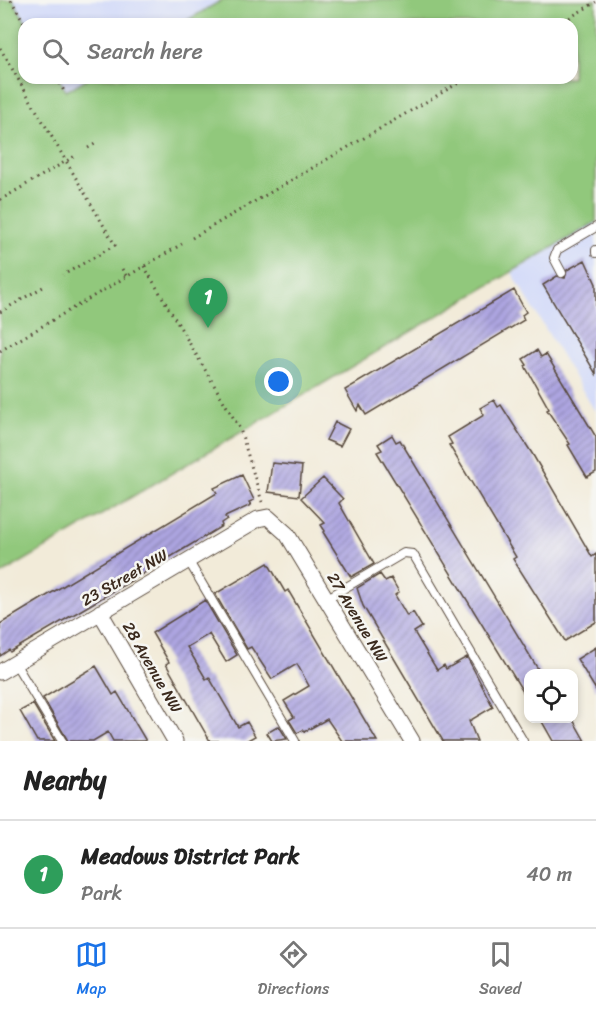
<!DOCTYPE html>
<html lang="en">
<head>
<meta charset="utf-8">
<style>
	body { margin:0; font-family:Sriracha,sans-serif; background:#f2f2f2; color:#222 }
	.controls { position:absolute; right:18px; bottom:18px; display:grid; overflow:hidden; border-radius:12px; box-shadow:0 3px 9px #0003 }
	.controls button { width:54px; height:54px; display:grid; place-items:center; padding:0; border:0; border-bottom:2px solid #e0e0e0; background:#fff; color:#222; font:30px sans-serif }
	.you { position:absolute; left:279px; top:382px; width:21px; height:21px; margin:-15px; border:4px solid #fff; border-radius:50%; background:#1a73e8; box-shadow:0 0 0 9px #1a73e833 }
	.badge { display:grid; place-items:center; width:39px; height:39px; border-radius:50%; background:#1a73e8; color:#fff; font-size:20px; font-weight:700 }
	.pin { position:absolute; translate:-50% -50px; filter:drop-shadow(0 2px 3px #0008) }
	.pin::after { content:''; position:absolute; top:32px; width:21px; height:18px; background:inherit; clip-path:polygon(0 0,100% 0,50% 100%) }
	.list { margin:0; padding:0; list-style:none }
	h2 { display:flex; justify-content:space-between; align-items:center; height:78px; margin:0; padding:0 24px; font-size:26px }
	h2 small { font-size:20px; font-weight:400; color:#767676 }
	.list li { display:grid; grid-template-columns:39px 1fr auto; gap:18px; align-items:center; box-sizing:border-box; height:108px; padding:0 24px; border-top:2px solid #e0e0e0 }
	.list b { display:block; font-size:22px; white-space:nowrap }
	.list p { margin:0; font-size:20px; white-space:nowrap; color:#767676 }
	.list em { font-size:20px; font-style:normal; color:#767676 }
	.icon { flex:none; width:33px; height:33px; fill:none; stroke:currentColor; stroke-width:2; stroke-linecap:round; stroke-linejoin:round }
	.map { position:relative; flex:none; width:596px; height:741px; overflow:hidden }
	.search { position:absolute; background:#fff; box-shadow:0 3px 9px #0003; left:18px; right:18px; top:18px; height:66px; display:flex; align-items:center; gap:15px; box-sizing:border-box; padding:0 21px; border-radius:18px; color:#767676; font-size:22px }
	.sheet { height:186px; background:#fff }
	nav { display:flex; justify-content:space-around; align-items:center; box-sizing:border-box; height:84px; border-top:2px solid #e0e0e0; background:#fff; font-size:16px; color:#767676 }
	nav a { display:grid; justify-items:center; gap:3px }
	nav .on { color:#1a73e8 }
	.map>svg:first-child { display:block }
</style>
</head>
<body>
<div class="map">
<svg width="596" height="741" viewBox="0 0 596 741">
	<defs>
		<pattern id="building-hatch" width="6" height="6" patternUnits="userSpaceOnUse" patternTransform="scale(1.5)"><rect width="6" height="6" fill="#ada5e1"/><path d="M-1 1l2-2M0 6l6-6M5 7l2-2" fill="none" stroke="#8e87b6"/></pattern>
	</defs>
	<rect width="100%" height="100%" fill="#f6f6f2"/>
	<filter id="ink" filterUnits="userSpaceOnUse"><feTurbulence type="fractalNoise" baseFrequency=".0167" numOctaves="2"/><feDisplacementMap in="SourceGraphic" scale="12" xChannelSelector="R" yChannelSelector="G"/><feConvolveMatrix kernelMatrix="1 2 1 2 8 2 1 2 1" color-interpolation-filters="sRGB"/></filter>
	<filter id="wash" filterUnits="userSpaceOnUse"><feTurbulence type="fractalNoise" baseFrequency=".008" numOctaves="4" result="noise"/><feDisplacementMap in="SourceGraphic" scale="24" xChannelSelector="R" yChannelSelector="G"/><feGaussianBlur stdDeviation="1.35" result="paint"/><feColorMatrix in="noise" values="0 0 0 0 0 0 0 0 0 0 0 0 0 0 0 0 0 1.4 0 .05"/><feComposite in="paint" operator="in"/></filter>
	<g filter="url(#wash)">
		<rect width="100%" height="100%" fill="#f2ebd9"/>
		<path fill="#d1d9f9" d="M 13,0 L 222,0 L 181,24 L 27,24 Z
			M 59,78 L 88,78 L 66,91 Z
			M 596,222 L 596,413 L 512,273 Z"/>
		<path fill="#91c87b" stroke="#66794c" stroke-width="1.5" d="M 0,0 L 13,0 L 27,24 L 24,24 L 24,78 L 59,78 L 66,91 L 88,78 L 572,78 L 572,24 L 181,24 L 222,0 L 596,0 L 596,222 L 0,575 Z"/>
		<g id="blocks">
			<path fill="url(#building-hatch)" d="M 585,260 L 596,284 L 596,374 L 543,285 L 557,276 L 565,278 L 567,270 Z
				M 514,290 L 526,312 L 522,315 L 524,320 L 366,415 L 360,405 L 357,411 L 345,390 Z
				M 537,350 L 541,357 L 546,354 L 596,437 L 596,472 L 587,477 L 568,445 L 570,444 L 547,410 L 549,409 L 525,366 L 527,365 L 523,359 Z
				M 494,400 L 498,407 L 501,405 L 533,455 L 592,557 L 596,554 L 596,622 L 565,641 L 513,559 L 516,557 L 449,445 L 452,444 L 448,437 L 484,415 L 480,408 Z
				M 335,422 L 349,429 L 340,446 L 326,440 Z
				M 392,435 L 396,442 L 400,440 L 541,674 L 528,674 L 528,700 L 377,452 L 382,450 L 378,444 Z
				M 272,463 L 302,466 L 299,496 L 268,492 Z
				M 242,475 L 254,500 L 249,502 L 251,505 L 225,517 L 227,519 L 221,523 L 222,526 L 139,576 L 10,652 L 9,650 L 0,656 L 0,624 L 217,493 L 214,488 Z
				M 323,478 L 343,499 L 339,503 L 374,564 L 351,577 L 323,532 L 325,531 L 321,525 L 325,523 L 301,498 Z
				M 268,563 L 285,592 L 288,590 L 377,741 L 342,741 L 327,719 L 304,732 L 303,730 L 297,733 L 289,720 L 294,717 L 284,701 L 309,686 L 297,664 L 272,679 L 251,647 L 247,649 L 215,594 Z
				M 380,574 L 385,581 L 391,578 L 399,592 L 395,595 L 407,616 L 413,612 L 422,627 L 414,632 L 437,670 L 444,665 L 446,669 L 467,657 L 476,674 L 493,707 L 469,721 L 477,741 L 443,741 L 363,606 L 357,588 Z
				M 205,600 L 237,655 L 226,662 L 209,634 L 187,647 L 206,679 L 209,677 L 238,727 L 247,722 L 255,736 L 246,741 L 210,741 L 166,664 L 169,662 L 152,633 Z
				M 596,647 L 596,690 L 577,659 Z
				M 96,666 L 113,695 L 117,692 L 146,741 L 113,741 L 108,732 L 93,741 L 68,741 L 43,698 Z
				M 33,704 L 55,741 L 37,741 L 20,711 Z
				M 540,718 L 572,718 L 585,741 L 553,741 Z
				M 279,726 L 287,739 L 272,741 L 267,733 Z"/>
		</g>
	</g>
	<g filter="url(#ink)">
		<use href="#blocks" fill-opacity="0" stroke="#56473a" stroke-width="1.5"/>
		<g fill="none" stroke-linecap="round" stroke-linejoin="round">
			<g stroke="#56473a" stroke-width="10">
				<path id="lane" d="M 596,250 L 596,253
					M 562,273 L 554,258 L 557,250 L 596,227
					M 188,560 L 295,741
					M 326,599 L 404,553 L 413,554 L 523,741
					M 15,663 L 62,741"/>
			</g>
			<g stroke="#56473a" stroke-width="17">
				<path id="street" d="M 100,612 L 175,741
					M 0,672 L 258,519 L 268,517 L 287,534 L 412,741"/>
			</g>
			<path stroke="#56473a" stroke-width="3" stroke-dasharray="1.5 4.5" stroke-linecap="butt" d="M 11,0 L 25,24
				M 559,24 L 596,2
				M 0,48 L 115,245 L 63,275
				M 57,78 L 64,91
				M 88,148 L 95,144
				M 0,200 L 75,156
				M 192,238 L 467,78
				M 144,266 L 240,429 L 263,505
				M 122,269 L 127,277
				M 0,312 L 43,287
				M 0,351 L 182,244"/>
			<use href="#lane" stroke="#fff" stroke-width="8"/>
			<use href="#street" stroke="#fff" stroke-width="15"/>
		</g>
	</g>
	<g text-anchor="middle" stroke-width="5" stroke-linejoin="round" paint-order="stroke">
		<g font-size="16" fill="#3b2a1e" stroke="#f6f6f2">
			<text transform="translate(124 577) rotate(-30)" y="6">23 Street NW</text>
			<text transform="translate(358 617) rotate(59)" y="6">27 Avenue NW</text>
			<text transform="translate(153 667) rotate(60)" y="6">28 Avenue NW</text>
		</g>
	</g>
</svg>
<div class="controls">
<button><svg class="icon" aria-label="locate" viewBox="0 0 24 24"><circle cx="12" cy="12" r="6"/><path d="M12 2v4M12 18v4M2 12h4M18 12h4"/></svg></button>
</div>
<div class="you"></div>
<div class="pin badge" style="left:208px;top:328px;background:#2e9e5b">1</div>
<div class="search"><svg class="icon" aria-label="search" viewBox="0 0 24 24"><circle cx="10" cy="10" r="6"/><path d="M15 15l6 6"/></svg>Search here</div>
</div>
<section class="sheet">
<h2>Nearby<small></small></h2>
<ul class="list">
<li><span class="badge" style="background:#2e9e5b">1</span><div><b>Meadows District Park</b><p>Park</p></div><em>40 m</em></li>
</ul>
</section>
<nav>
<a class="on"><svg class="icon" aria-label="map" viewBox="0 0 24 24"><path d="M3 6l6-2 6 2 6-2v14l-6 2-6-2-6 2zM9 4v14M15 6v14"/></svg>Map</a>
<a><svg class="icon" aria-label="directions" viewBox="0 0 24 24"><path d="M12 3l9 9-9 9-9-9zM9 14v-3h6M13 9l2 2-2 2"/></svg>Directions</a>
<a><svg class="icon" aria-label="saved" viewBox="0 0 24 24"><path d="M7 4h10v16l-5-4-5 4z"/></svg>Saved</a>
</nav>
</body>
</html>
